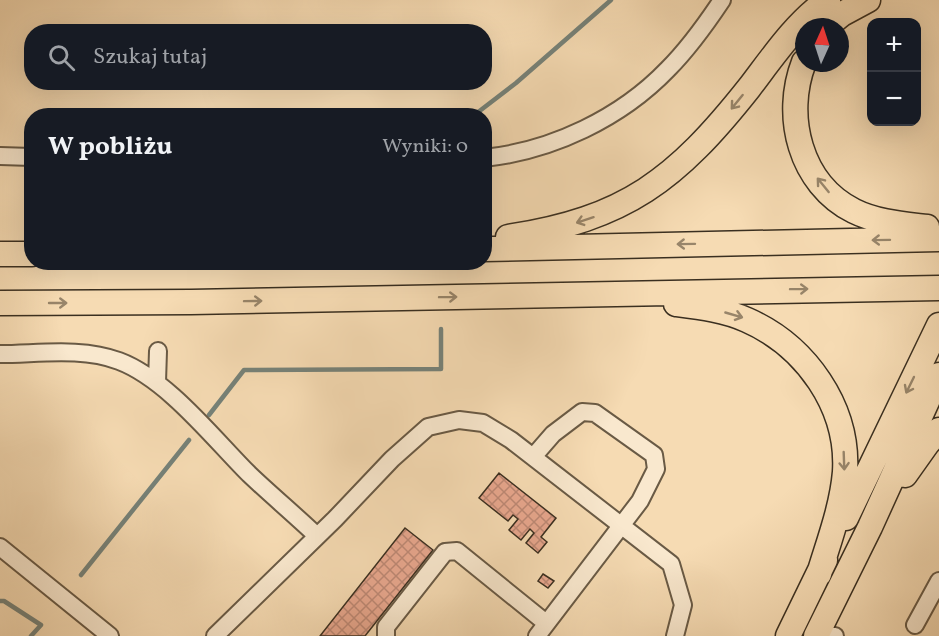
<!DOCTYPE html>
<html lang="pl">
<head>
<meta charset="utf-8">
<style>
	body { margin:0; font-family:Vollkorn,serif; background:#20242c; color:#f1f3f6 }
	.controls { position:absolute; right:18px; top:18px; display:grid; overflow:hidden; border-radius:12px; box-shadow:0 6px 24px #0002 }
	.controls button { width:54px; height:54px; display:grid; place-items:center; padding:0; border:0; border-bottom:2px solid #363941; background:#171b24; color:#f1f3f6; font:30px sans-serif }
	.compass { position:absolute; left:795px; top:18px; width:54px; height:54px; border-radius:50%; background:#171b24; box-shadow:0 6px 24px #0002; rotate:3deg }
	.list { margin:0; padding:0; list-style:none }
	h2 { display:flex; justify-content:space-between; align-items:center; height:78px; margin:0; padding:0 24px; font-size:26px }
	h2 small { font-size:20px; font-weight:400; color:#9ea1a6 }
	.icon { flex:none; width:33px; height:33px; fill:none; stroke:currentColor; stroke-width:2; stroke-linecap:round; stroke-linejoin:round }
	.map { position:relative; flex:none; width:939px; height:636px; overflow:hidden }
	.search { position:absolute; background:#171b24; box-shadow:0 6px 24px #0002; left:24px; top:24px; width:468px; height:66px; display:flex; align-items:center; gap:15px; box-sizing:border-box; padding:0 21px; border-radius:24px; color:#9ea1a6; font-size:22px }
	.panel { position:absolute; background:#171b24; box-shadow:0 6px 24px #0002; left:24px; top:108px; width:468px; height:162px; border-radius:24px }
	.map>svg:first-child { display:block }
</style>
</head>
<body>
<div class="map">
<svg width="939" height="636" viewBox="0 0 939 636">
	<defs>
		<pattern id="building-cross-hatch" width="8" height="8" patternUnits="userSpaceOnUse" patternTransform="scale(1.5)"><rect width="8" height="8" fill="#e8a78e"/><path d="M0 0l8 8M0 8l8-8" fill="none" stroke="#bd8874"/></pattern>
	</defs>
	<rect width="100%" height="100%" fill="#f6dbb3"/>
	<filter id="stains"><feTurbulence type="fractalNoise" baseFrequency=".00333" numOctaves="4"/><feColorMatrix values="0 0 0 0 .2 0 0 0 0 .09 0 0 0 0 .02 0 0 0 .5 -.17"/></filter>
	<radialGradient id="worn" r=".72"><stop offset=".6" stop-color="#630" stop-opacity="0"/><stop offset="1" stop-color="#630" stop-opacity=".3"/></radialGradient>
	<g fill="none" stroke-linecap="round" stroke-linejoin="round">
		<path stroke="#768279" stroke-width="4.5" d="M 473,116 L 516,83 L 611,0
			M 209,415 L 244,370 L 441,369 L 441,329
			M 81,575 L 189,440
			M 0,601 L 4,601 L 41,625 L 31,636"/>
	</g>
	<path fill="url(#building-cross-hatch)" stroke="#3a2f20" stroke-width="1.5" d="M 499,473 L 556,518 L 541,537 L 547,542 L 538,553 L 526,543 L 534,533 L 530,529 L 521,540 L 509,530 L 518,519 L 513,515 L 508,521 L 479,498 Z
		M 405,528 L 433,550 L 365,636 L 320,636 Z
		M 543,574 L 554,581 L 548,588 L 538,581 Z"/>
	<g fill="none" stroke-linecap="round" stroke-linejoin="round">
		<g stroke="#695a45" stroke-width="20">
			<path id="minor" d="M 0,156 L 32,157
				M 484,158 C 552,151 621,118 668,69 C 689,48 706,24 722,0
				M 0,354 C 38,354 82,347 119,361 C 167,379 213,438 249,474 C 271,495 295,515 317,536
				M 157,382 L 158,351
				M 533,457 L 553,434 L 582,412 L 595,413 L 654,455 L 656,469 L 640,501 L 537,636
				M 0,547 L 110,636
				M 915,625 L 939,581
				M 816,635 L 835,636
				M 215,636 L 335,519 L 392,459 L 428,427 L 459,420 L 483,423 L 511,440 L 671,564 L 683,605 L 675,636
				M 386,636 L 386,627 L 445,552 L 457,551 L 546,623"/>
		</g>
		<g stroke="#3a2f20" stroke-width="27">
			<path id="highway" d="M 826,27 L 842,14 L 868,0
				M 804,62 C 783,116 800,184 854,211 C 876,222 902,224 927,227
				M 508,237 C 626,219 676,180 749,88 C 772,58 796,22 828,0
				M 484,249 L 939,239
				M 0,254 L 32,254
				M 0,303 L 191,302 L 939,288
				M 676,304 C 700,307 725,310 747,320 C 806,346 849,407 845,472 C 842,507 829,541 819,574
				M 905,475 L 927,444 L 939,430
				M 846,518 L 939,325
				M 788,636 L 825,560
				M 816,636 L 870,527 L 939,375"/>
		</g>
		<use href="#minor" stroke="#f9e8ce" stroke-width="16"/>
		<use href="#highway" stroke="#f6dbb3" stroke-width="24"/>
	</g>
	<defs><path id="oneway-shaft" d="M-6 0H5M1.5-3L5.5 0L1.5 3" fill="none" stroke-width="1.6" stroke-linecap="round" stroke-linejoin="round" transform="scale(1.5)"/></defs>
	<g stroke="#98856a">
		<use href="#oneway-shaft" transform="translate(737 102) rotate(129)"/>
		<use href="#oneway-shaft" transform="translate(823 185) rotate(-129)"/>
		<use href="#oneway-shaft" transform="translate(585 220) rotate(162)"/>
		<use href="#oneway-shaft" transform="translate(881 240) rotate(179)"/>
		<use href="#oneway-shaft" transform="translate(686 244) rotate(179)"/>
		<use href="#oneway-shaft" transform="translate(799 289) rotate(-1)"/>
		<use href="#oneway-shaft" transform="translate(448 297) rotate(-1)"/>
		<use href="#oneway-shaft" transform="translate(253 301) rotate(-1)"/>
		<use href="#oneway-shaft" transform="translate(58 303)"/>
		<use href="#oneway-shaft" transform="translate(734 315) rotate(16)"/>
		<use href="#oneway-shaft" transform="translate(910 385) rotate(116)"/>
		<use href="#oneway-shaft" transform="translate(844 461) rotate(88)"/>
	</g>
	<rect width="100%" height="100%" filter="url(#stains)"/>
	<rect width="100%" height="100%" fill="url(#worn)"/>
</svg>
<div class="controls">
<button>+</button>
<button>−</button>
</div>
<svg class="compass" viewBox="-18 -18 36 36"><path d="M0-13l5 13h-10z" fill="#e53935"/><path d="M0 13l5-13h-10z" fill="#9ea1a6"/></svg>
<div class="search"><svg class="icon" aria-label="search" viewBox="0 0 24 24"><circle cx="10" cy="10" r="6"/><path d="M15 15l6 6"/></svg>Szukaj tutaj</div>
<section class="panel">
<h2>W pobliżu<small>Wyniki: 0</small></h2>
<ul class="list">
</ul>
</section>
</div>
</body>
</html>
